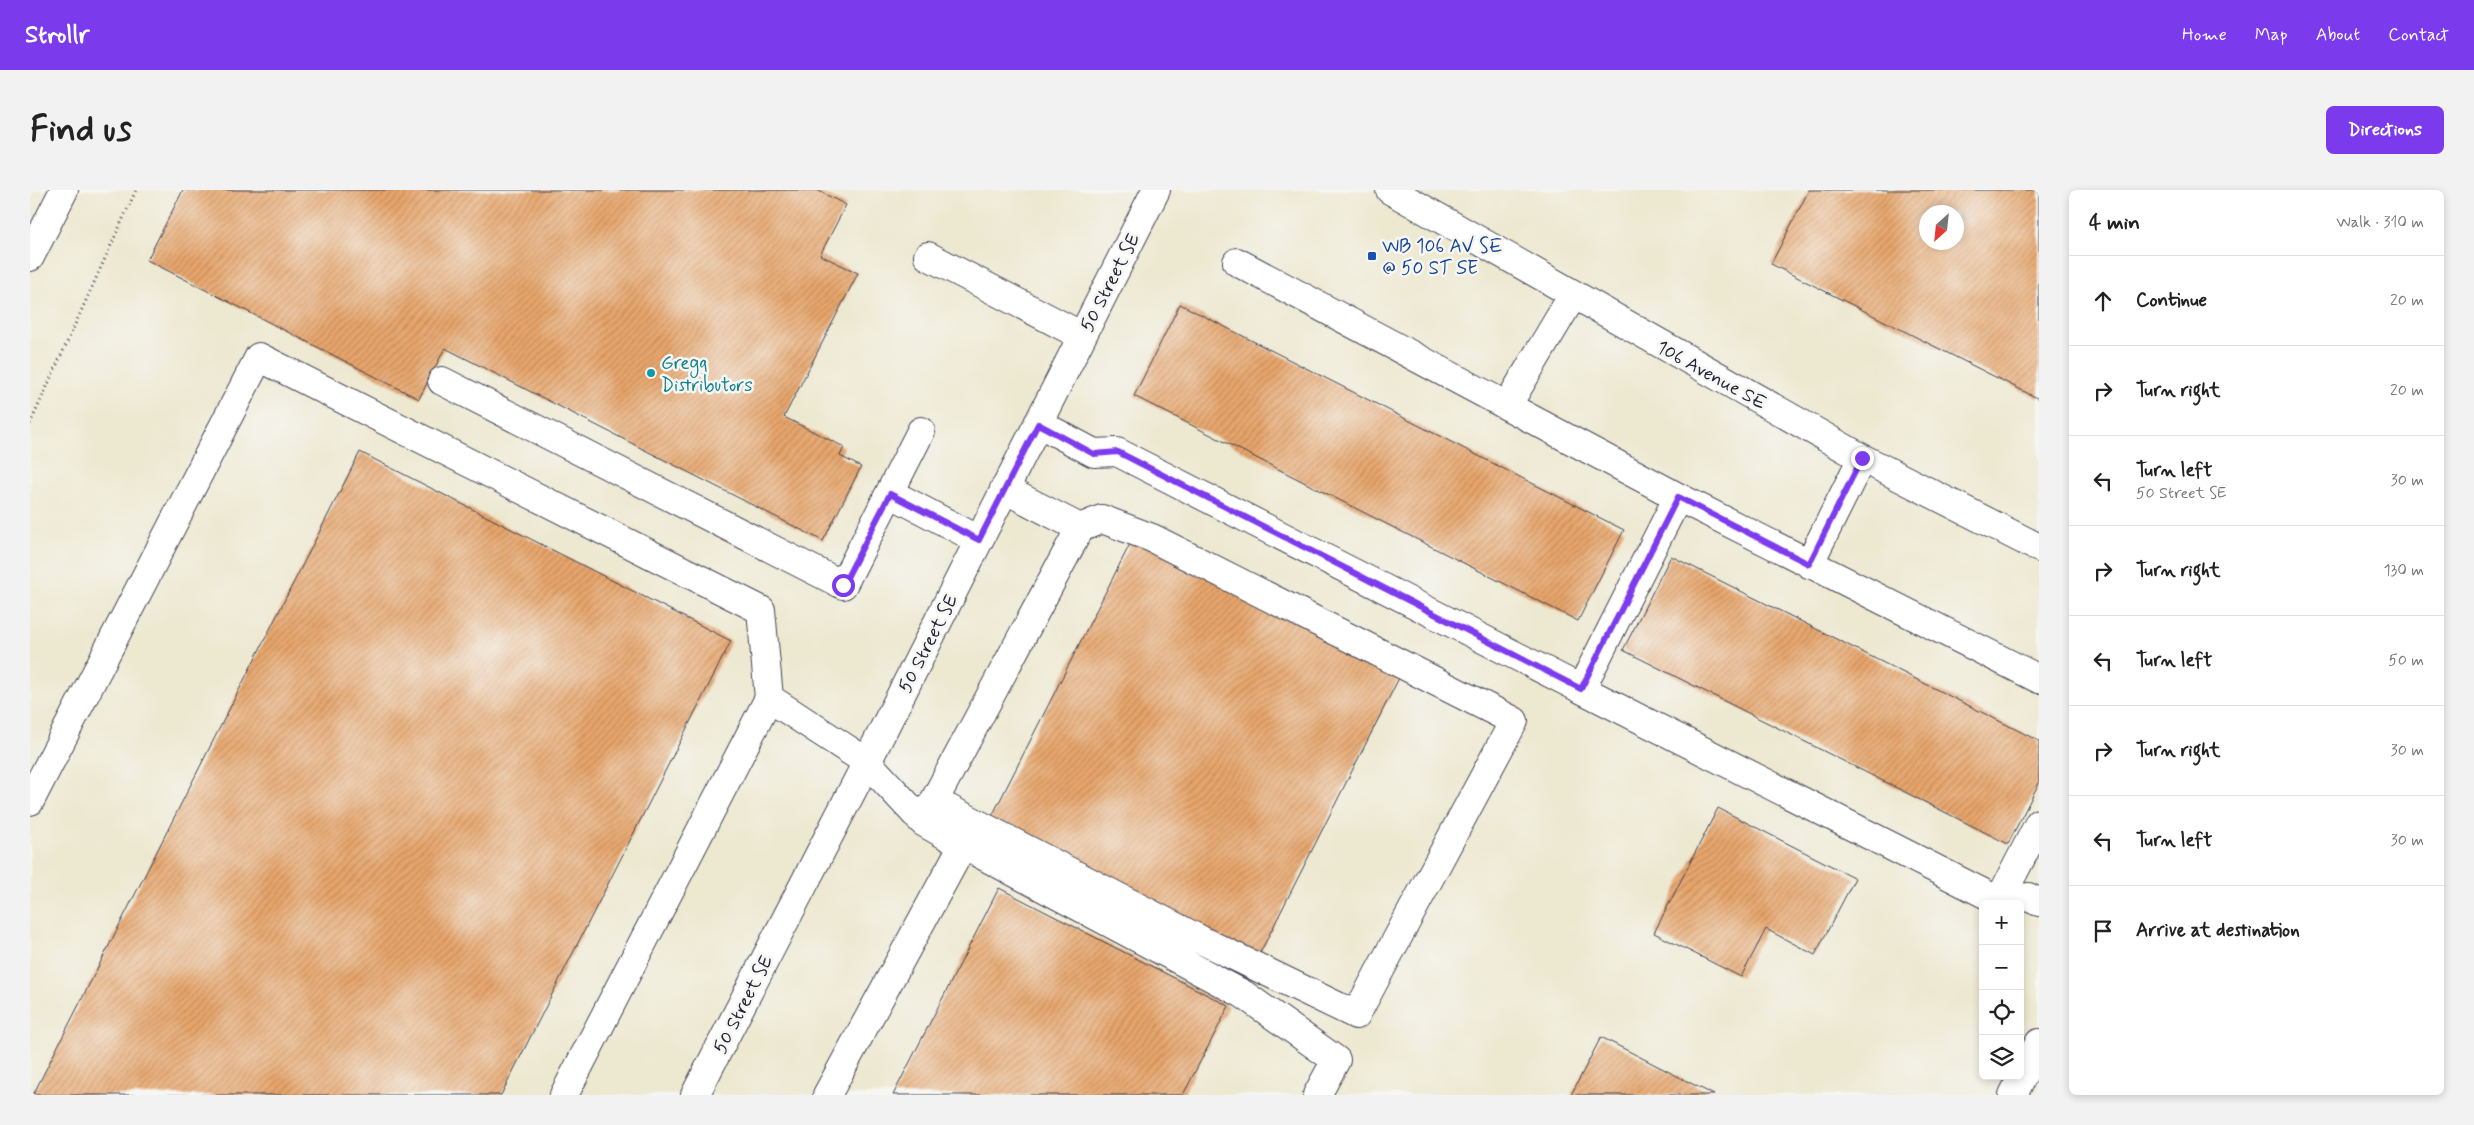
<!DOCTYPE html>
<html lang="en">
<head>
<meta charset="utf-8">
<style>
	body { margin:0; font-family:Mynerve,sans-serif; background:#f2f2f2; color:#222 }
	.controls { position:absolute; right:15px; bottom:15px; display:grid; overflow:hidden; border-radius:8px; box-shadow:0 2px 8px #0003 }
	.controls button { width:45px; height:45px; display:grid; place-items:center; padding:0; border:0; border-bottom:1px solid #e0e0e0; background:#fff; color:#222; font:25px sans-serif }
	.compass { position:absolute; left:1889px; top:15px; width:45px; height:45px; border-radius:50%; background:#fff; box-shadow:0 2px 8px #0003; rotate:207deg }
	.stop { position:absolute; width:15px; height:15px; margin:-11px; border:4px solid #7c3aed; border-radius:50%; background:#fff }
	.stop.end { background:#7c3aed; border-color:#fff; box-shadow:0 1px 5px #0008 }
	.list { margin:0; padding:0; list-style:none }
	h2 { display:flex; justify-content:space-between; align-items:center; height:65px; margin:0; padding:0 20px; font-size:21px }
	h2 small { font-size:16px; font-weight:400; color:#767676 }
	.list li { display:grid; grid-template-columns:32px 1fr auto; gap:15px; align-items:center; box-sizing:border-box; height:90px; padding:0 20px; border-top:1px solid #e0e0e0 }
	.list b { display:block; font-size:19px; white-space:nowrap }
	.list p { margin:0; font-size:16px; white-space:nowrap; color:#767676 }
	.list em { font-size:16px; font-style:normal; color:#767676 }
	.icon { flex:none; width:28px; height:28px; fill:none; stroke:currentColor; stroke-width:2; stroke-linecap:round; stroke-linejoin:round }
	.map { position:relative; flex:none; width:2009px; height:905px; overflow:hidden; border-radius:8px }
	header { display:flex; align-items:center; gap:30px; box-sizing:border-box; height:70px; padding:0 25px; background:#7c3aed; color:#fff }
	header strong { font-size:24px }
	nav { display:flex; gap:28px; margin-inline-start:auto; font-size:18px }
	.intro { display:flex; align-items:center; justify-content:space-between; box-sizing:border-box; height:120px; padding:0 30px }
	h1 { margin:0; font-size:35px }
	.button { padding:12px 22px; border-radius:8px; background:#7c3aed; color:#fff; font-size:18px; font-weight:700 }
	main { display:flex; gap:30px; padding:0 30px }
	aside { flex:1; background:#fff; border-radius:8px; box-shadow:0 2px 8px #0003 }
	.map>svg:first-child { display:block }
</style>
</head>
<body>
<header>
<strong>Strollr</strong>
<nav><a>Home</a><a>Map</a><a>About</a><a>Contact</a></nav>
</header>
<div class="intro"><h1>Find us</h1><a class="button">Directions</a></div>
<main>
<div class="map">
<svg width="2009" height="905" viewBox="0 0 2009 905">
	<defs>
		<pattern id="building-hatch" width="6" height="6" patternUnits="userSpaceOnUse" patternTransform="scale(1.25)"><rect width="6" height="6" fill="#e8a66c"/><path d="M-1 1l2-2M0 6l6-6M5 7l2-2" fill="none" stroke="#bc875a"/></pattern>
	</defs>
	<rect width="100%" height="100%" fill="#f6f6f2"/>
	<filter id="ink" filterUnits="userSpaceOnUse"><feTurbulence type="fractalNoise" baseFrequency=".02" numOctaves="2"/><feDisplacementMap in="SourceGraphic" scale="10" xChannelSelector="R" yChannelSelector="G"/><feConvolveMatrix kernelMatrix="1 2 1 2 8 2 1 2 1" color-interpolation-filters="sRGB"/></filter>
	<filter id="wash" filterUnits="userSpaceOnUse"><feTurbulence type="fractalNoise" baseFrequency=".0096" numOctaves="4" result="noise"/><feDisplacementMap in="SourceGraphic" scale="20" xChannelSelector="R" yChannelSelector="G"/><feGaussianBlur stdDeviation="1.12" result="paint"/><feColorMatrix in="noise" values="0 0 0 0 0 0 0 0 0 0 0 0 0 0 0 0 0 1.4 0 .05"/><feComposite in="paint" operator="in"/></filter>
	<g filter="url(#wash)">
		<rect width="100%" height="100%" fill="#ede8d0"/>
		<g id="blocks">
			<path fill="url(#building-hatch)" fill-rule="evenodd" d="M 153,0 L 787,0 L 816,15 L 790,65 L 828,83 L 754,227 L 814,257 L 810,266 L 831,277 L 793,351 L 415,158 L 389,209 L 117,70 Z
				M 1779,0 L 2009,0 L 2009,209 L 1741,74 ZM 1896,22 L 1926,22 L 1926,52 L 1896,52 Z
				M 1150,114 L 1594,340 L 1548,431 L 1104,206 Z
				M 330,262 L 701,451 L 471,905 L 3,905 Z
				M 1103,348 L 1371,484 L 1228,767 L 960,630 Z
				M 1641,366 L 2009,551 L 2009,593 L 1978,654 L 1593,460 Z
				M 1688,618 L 1825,688 L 1785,765 L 1736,739 L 1711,787 L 1624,743 Z
				M 969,698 L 1199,816 L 1153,905 L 863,905 Z
				M 1571,847 L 1684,905 L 1541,905 Z"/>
		</g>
	</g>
	<g filter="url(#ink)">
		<use href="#blocks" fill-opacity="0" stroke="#404051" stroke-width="1"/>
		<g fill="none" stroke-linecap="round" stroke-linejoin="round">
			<g stroke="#404051" stroke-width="30">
				<path id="minor" d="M 1360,0 L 1832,268 L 2009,358
					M 898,66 L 1052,146
					M 412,191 L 813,395 L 891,241
					M 1477,216 L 1543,105
					M 1008,233 L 1064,263 L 1087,262 L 1551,499 L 1648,307 L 1207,72
					M 860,303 L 949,350
					M 1648,307 L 2009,489
					M 1779,374 L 1832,268
					M 1551,499 L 1969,711 L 1998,707 L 2009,712
					M 0,611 L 229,167 L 731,420 L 739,508 L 837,572 L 893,632 L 933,655 L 797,905
					M 904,611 L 1171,750 L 1326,825 L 1484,531 L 1122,348 L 1072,329 L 1050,338
					M 896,626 L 1050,338 L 974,299
					M 933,655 L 1213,804 L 1306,870 L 1287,905
					M 1969,711 L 2009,633
					M 534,905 L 739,508
					M 665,905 L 837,572 L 1126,0
					M 1983,905 L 2009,853"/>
			</g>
			<g stroke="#404051" stroke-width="30">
				<path id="major" d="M 0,67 L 34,0"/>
			</g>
			<path stroke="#404051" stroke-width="3" stroke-dasharray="1 4" stroke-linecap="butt" d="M 0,234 L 106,0"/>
			<use href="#minor" stroke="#fff" stroke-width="28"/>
			<use href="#major" stroke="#fff" stroke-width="28"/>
		</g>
	</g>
	<g fill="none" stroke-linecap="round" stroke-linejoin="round" filter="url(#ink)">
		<path stroke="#7c3aed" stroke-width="6" d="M 813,395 L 860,304 L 949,350 L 1008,234 L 1064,264 L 1088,262 L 1551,499 L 1648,307 L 1779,374 L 1832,268"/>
	</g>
	<rect fill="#1a4fb4" stroke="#f6f6f2" stroke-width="2" x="1337" y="61" width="10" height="10" rx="2.5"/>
	<circle fill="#0f9aa8" stroke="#f6f6f2" stroke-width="2" cx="621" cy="183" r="5"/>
	<g text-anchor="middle" stroke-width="5" stroke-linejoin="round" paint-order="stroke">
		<g font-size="19" fill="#164399" stroke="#f6f6f2" text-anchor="start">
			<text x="1352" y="62">WB 106 AV SE<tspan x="1352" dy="22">@ 50 ST SE</tspan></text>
		</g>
		<g font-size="19" fill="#22223b" stroke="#f6f6f2">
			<text transform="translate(1079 92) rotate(-63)" y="7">50 Street SE</text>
			<text transform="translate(1682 184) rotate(29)" y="7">106 Avenue SE</text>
			<text transform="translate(897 453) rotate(-63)" y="7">50 Street SE</text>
			<text transform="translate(712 814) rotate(-63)" y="7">50 Street SE</text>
		</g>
		<g font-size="19" fill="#0d838f" stroke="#f6f6f2" text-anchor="start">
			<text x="631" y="179">Gregg<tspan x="631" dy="22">Distributors</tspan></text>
		</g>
	</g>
</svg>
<div class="controls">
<button>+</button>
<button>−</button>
<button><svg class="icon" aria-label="locate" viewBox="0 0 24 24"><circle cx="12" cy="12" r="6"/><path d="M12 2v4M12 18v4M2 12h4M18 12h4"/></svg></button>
<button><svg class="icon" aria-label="layers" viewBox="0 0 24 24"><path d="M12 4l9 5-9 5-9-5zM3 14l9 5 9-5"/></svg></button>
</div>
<svg class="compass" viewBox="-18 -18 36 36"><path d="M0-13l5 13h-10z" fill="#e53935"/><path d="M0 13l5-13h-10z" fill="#767676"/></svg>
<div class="stop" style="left:813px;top:395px"></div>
<div class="stop end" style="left:1832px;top:268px"></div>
</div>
<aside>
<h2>4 min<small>Walk · 310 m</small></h2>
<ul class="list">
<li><svg class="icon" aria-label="ahead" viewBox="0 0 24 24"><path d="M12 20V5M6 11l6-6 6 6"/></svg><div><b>Continue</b></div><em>20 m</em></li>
<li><svg class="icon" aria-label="right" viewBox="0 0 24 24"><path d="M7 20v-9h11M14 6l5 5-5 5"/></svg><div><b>Turn right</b></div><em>20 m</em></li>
<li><svg class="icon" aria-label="left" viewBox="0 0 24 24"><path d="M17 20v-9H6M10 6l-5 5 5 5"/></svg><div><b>Turn left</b><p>50 Street SE</p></div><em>30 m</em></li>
<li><svg class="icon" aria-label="right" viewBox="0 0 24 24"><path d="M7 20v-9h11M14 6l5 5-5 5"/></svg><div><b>Turn right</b></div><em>130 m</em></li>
<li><svg class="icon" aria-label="left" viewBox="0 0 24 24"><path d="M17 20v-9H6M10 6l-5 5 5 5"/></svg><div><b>Turn left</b></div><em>50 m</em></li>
<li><svg class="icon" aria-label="right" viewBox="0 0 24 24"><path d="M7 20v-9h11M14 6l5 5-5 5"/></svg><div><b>Turn right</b></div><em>30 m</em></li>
<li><svg class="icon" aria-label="left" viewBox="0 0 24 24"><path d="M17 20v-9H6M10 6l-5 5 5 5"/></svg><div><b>Turn left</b></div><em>30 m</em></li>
<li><svg class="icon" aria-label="arrive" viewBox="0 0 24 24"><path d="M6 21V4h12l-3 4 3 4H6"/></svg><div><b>Arrive at destination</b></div></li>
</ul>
</aside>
</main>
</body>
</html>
